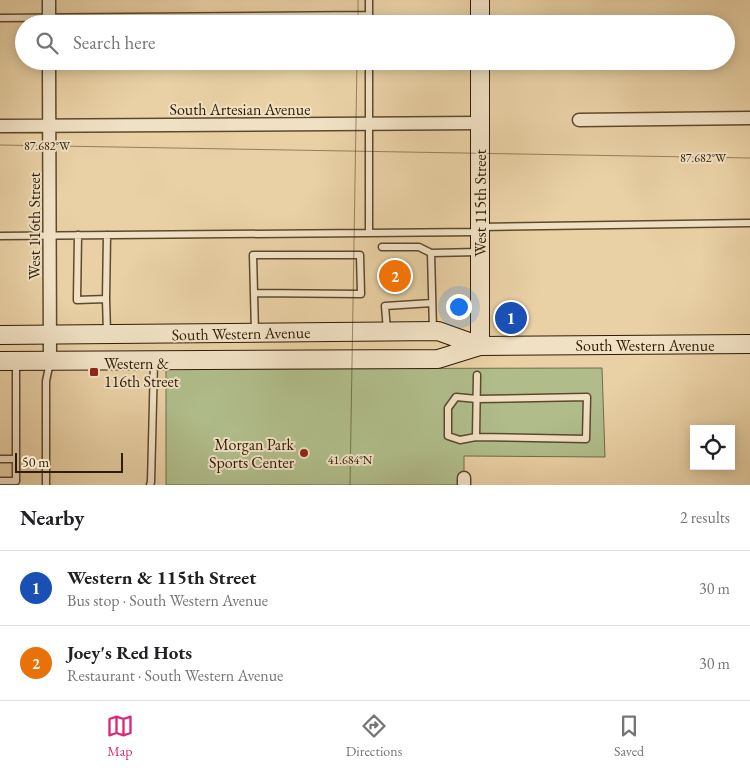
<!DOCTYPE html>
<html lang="en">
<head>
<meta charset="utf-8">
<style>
	body { margin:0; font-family:"EB Garamond",serif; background:#f2f2f2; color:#202124 }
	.controls { position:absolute; right:15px; bottom:15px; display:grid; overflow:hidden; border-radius:0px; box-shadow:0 2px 12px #0003 }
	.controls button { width:45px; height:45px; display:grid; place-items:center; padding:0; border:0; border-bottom:1px solid #e0e0e0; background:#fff; color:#202124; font:25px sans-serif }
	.scale { position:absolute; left:15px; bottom:12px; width:108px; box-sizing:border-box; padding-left:5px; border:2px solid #2f1c05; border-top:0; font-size:14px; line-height:18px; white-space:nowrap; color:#2f1c05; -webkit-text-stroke:4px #f1e1c4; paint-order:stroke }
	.you { position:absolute; left:458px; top:306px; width:18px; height:18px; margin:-12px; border:4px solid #fff; border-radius:50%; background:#1a73e8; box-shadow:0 0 0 8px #1a73e833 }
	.badge { display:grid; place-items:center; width:32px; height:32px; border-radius:50%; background:#db2777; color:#fff; font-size:16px; font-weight:700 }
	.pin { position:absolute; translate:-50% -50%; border:2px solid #fff; box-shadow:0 1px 5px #0006 }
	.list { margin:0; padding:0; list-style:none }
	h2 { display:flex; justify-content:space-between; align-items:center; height:65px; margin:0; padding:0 20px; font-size:21px }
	h2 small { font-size:16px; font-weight:400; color:#757577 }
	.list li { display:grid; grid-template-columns:32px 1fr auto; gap:15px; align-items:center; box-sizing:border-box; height:75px; padding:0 20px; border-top:1px solid #e0e0e0 }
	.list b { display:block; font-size:19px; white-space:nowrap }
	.list p { margin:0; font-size:16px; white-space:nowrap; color:#757577 }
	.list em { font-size:16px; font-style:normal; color:#757577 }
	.icon { flex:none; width:28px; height:28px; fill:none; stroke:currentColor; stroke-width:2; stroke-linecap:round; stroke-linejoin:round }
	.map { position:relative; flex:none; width:750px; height:485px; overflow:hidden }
	.search { position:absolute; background:#fff; box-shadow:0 2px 12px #0003; left:15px; right:15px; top:15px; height:55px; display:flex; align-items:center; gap:12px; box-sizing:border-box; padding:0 18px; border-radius:28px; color:#757577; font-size:19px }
	.sheet { height:215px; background:#fff }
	nav { display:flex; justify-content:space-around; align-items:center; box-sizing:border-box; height:70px; border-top:1px solid #e0e0e0; background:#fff; font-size:14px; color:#757577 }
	nav a { display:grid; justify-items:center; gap:2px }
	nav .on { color:#db2777 }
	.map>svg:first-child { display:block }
</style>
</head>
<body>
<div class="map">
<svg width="750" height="485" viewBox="0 0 750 485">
	<rect width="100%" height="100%" fill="#e9d1a5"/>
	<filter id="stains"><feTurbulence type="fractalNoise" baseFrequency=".004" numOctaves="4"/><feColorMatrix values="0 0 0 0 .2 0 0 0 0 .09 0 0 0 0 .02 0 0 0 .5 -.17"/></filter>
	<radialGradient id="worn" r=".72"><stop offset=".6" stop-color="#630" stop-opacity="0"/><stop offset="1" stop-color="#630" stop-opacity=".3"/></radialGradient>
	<path fill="#b0bd8b" stroke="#706c48" d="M 602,368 L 605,457 L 464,456 L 464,485 L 166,485 L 166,369 Z"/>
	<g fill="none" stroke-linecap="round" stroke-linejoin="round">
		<g stroke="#5e492d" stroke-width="9">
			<path id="lane" d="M 369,0 L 369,24
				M 0,18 L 369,15
				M 481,227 L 750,223
				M 369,233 L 369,61
				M 78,235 L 77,300 L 106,299 L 107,235
				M 0,236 L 479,232
				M 382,247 L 419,247 L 431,253
				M 254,293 L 361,294 L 360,255 L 253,255 L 255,332
				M 106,299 L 107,333
				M 387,330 L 385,306 L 432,303
				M 433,330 L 431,253 L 479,252
				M 476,437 L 460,440 L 448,436 L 448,408 L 456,397 L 477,399 L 587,397 L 586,439 L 476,437 L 477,375
				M 0,459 L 16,459
				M 0,481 L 16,481 L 16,363
				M 46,485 L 46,381 L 50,362
				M 150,485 L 151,482 L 154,362"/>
		</g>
		<g stroke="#5e492d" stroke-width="15">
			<path id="street" d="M 49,0 L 49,24
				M 49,61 L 50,361
				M 579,120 L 750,118
				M 0,126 L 480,123
				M 464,478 L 464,485"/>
		</g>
		<g stroke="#2f1c05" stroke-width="20">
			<path id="secondary" d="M 480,0 L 480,24
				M 480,61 L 480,346
				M 0,335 L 438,331 L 480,346
				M 0,361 L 438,359 L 480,346 L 750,344"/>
		</g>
		<use href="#lane" stroke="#f1e1c4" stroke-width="6"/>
		<use href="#street" stroke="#f1e1c4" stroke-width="12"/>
		<use href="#secondary" stroke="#f1e1c4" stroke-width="18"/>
	</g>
	<path fill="none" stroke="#2f1c05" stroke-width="1" stroke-opacity="0.45" d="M 358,24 L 358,0M 0,145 L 750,158M 350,485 L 357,61"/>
	<g fill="#8f2418" stroke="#f1e1c4" stroke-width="2">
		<rect x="89" y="367" width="10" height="10" rx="2.5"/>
		<circle cx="304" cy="453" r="5"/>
	</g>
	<g text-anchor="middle" stroke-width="4" stroke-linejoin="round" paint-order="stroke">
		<g font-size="16" fill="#2f1c05" stroke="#f1e1c4">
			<text x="240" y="115">South Artesian Avenue</text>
			<text transform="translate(480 203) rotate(-90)" y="6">West 115th Street</text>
			<text transform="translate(34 226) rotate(-90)" y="6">West 116th Street</text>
			<text transform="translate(241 333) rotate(-1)" y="6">South Western Avenue</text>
			<text x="645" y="351">South Western Avenue</text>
		</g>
		<g font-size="16" fill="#2f1c05" stroke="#f1e1c4" text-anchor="start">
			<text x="104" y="369">Western &amp;<tspan x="104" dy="18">116th Street</tspan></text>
			<text x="294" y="450" text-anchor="end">Morgan Park<tspan x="294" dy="18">Sports Center</tspan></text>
		</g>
	</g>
	<g font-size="12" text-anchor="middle" fill="#2f1c05" stroke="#f1e1c4" stroke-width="4" stroke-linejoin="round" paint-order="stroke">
		<text x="47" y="150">87.682°W</text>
		<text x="703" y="162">87.682°W</text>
		<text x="350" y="464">41.684°N</text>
	</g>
	<rect width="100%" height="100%" filter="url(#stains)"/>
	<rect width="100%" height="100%" fill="url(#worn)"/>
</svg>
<div class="controls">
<button><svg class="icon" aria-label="locate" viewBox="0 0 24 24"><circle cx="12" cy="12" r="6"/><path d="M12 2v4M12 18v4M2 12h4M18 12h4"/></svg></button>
</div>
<div class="scale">50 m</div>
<div class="you"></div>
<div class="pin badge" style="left:511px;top:318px;background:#1a4fb4">1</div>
<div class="pin badge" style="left:395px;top:276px;background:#e8710a">2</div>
<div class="search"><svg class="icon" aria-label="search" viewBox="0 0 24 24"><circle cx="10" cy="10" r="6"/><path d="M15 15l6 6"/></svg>Search here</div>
</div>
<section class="sheet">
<h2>Nearby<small>2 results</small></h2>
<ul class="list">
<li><span class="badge" style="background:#1a4fb4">1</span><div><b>Western &amp; 115th Street</b><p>Bus stop · South Western Avenue</p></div><em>30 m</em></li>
<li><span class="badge" style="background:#e8710a">2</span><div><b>Joey's Red Hots</b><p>Restaurant · South Western Avenue</p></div><em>30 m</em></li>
</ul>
</section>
<nav>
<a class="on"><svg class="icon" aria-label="map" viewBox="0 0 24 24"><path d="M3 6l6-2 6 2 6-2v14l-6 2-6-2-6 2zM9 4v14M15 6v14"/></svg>Map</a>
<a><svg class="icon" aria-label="directions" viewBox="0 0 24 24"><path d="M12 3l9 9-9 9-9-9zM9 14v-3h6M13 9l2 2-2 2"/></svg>Directions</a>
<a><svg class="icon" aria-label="saved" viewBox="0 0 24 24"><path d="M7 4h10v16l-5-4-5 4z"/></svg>Saved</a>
</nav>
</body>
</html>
